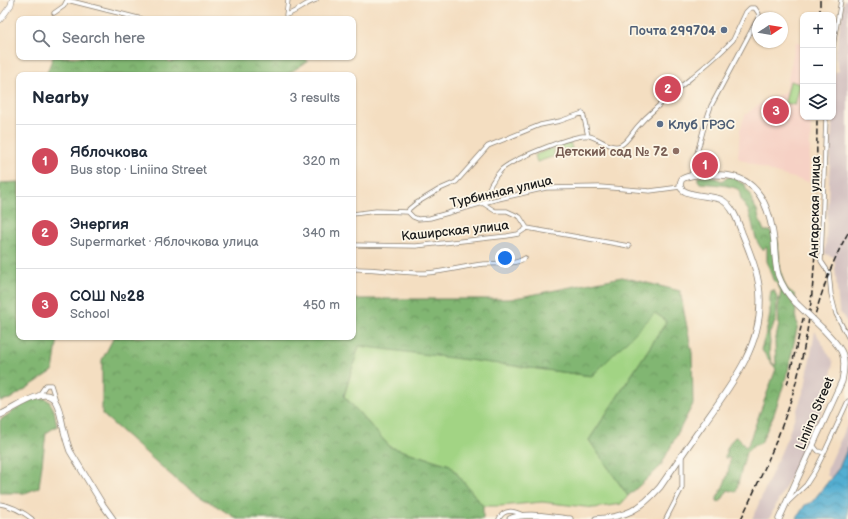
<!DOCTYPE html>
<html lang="en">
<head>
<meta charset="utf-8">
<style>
	body { margin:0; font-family:"Balsamiq Sans",sans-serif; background:#f2f2f3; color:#1f2937 }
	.controls { position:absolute; right:12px; top:12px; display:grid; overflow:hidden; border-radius:8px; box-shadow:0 1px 3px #0004 }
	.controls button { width:36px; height:36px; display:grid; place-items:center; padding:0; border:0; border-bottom:1px solid #e0e1e3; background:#fff; color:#1f2937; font:20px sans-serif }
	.compass { position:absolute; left:752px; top:12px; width:36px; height:36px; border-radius:50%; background:#fff; box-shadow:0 1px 3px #0004; rotate:78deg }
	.you { position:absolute; left:505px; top:258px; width:14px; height:14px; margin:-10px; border:3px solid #fff; border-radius:50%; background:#1a73e8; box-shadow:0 0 0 6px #1a73e833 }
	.badge { display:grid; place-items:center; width:26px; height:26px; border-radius:50%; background:#d1495b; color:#fff; font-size:13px; font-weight:700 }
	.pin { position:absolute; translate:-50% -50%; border:2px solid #fff; box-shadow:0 1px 4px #0006 }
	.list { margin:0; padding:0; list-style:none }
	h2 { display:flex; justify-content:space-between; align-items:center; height:52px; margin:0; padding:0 16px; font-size:17px }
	h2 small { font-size:13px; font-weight:400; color:#747a83 }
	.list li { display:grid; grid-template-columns:26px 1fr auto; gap:12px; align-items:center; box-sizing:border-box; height:72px; padding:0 16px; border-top:1px solid #e0e1e3 }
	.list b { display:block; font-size:15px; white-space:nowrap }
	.list p { margin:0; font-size:13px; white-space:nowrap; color:#747a83 }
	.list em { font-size:13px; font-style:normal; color:#747a83 }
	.icon { flex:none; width:22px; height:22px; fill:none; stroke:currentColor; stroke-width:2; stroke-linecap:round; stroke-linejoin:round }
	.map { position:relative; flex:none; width:848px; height:519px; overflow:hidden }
	.search { position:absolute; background:#fff; box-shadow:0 1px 3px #0004; left:16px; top:16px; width:340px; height:44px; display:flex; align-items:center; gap:10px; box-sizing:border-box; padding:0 14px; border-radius:8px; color:#747a83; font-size:15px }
	.panel { position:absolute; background:#fff; box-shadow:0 1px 3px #0004; left:16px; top:72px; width:340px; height:268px; border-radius:8px }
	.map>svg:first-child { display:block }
</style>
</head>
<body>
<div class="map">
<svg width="848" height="519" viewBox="0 0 848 519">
	<defs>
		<pattern id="forest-crowns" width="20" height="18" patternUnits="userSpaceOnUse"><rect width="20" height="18" fill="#81b672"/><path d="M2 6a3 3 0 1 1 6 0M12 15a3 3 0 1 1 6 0" fill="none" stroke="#69935d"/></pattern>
		<pattern id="water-waves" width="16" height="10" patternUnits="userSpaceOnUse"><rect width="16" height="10" fill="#53aed1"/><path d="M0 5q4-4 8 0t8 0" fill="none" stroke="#448da9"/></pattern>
	</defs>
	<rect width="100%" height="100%" fill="#fcf5e5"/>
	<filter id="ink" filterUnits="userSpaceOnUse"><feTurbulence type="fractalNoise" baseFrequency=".025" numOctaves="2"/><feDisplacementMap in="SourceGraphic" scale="8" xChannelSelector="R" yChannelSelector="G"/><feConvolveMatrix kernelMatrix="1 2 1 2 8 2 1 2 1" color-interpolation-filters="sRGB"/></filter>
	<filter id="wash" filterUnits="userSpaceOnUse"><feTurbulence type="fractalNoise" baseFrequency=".012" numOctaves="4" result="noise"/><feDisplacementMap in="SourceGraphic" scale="16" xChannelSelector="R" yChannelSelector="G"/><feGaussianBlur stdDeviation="0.9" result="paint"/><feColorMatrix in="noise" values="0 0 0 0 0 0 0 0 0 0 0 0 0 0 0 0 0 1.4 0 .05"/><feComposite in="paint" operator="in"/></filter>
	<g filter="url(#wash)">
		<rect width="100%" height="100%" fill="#f4dec1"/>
		<path fill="#f6d1c5" d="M 796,42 L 803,43 L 803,117 L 811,117 L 809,182 L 778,174 L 738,158 L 740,130 L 745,115 L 765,100 L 785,93 Z"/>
		<path fill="#d1bfbf" d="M 844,0 L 848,0 L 848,324 L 839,310 L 834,257 L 825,254 L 835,72 L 839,71 L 835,56 Z
			M 815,331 L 833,362 L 829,394 L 801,456 L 769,519 L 752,519 L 788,436 L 805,387 Z
			M 848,423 L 848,447 L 839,468 L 831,478 L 827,475 L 827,470 Z"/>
		<path fill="#a2d484" stroke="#5f7850" d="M 790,81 L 800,84 L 795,105 L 785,103 Z
			M 570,142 L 572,149 L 556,154 L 554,147 Z
			M 552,148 L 555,156 L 537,162 L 535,155 Z
			M 655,313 L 667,321 L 589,440 L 628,496 L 621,504 L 594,508 L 542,502 L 500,506 L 483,506 L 450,465 L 390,447 L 344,396 L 359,345 L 592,376 Z"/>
		<path fill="url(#forest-crowns)" stroke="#4e6947" d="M 53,57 L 163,57 L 170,62 L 197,57 L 303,57 L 308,61 L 286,75 L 46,75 Z
			M 711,176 L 722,181 L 730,176 L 737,176 L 739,182 L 745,184 L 746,189 L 751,195 L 752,202 L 757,210 L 759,219 L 764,231 L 770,231 L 773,235 L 777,237 C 780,253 778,274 787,289 C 789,291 793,293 795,295 L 796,320 L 798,324 L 788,371 L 774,414 L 761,443 L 753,446 L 746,452 L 736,492 L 728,490 L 721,501 L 717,502 L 717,498 C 725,483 729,476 730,458 L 725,458 C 725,451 730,442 735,437 L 739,438 L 745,447 L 748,445 L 776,369 L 761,349 C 765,338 768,326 770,314 C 770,306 769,299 771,291 L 774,290 L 777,298 L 776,320 L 769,334 L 770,343 L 769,352 L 771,361 L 774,365 L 776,365 L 775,342 L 779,325 L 778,308 L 781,291 L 777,283 L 773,280 L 767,261 L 767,248 L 766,247 L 763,250 C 754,241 754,227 750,215 C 749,209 743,205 741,199 C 740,196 740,193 739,190 C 733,185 709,184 700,183 L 698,180 L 698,177 Z
			M 19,182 L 19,337 L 58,337 L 53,371 L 10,399 L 0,401 L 0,183 Z
			M 622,277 L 680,291 L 692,353 L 693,404 L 660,467 L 628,496 L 589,440 L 667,321 L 655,313 L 592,376 L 359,346 L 344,396 L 390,447 L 450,465 L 483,506 L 483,519 L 237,519 L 180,483 L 102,414 L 102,360 L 114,337 L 353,337 L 353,299 L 510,299 Z
			M 38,398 L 44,398 L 49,401 L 54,410 L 57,426 L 46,433 L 39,487 L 26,493 L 0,493 L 0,420 L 30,400 Z"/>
		<path fill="url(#water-waves)" stroke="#386576" d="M 848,447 L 848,519 L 796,519 L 805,505 L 812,502 L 839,468 Z"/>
	</g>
	<g filter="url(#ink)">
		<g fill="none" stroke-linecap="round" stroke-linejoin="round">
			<g stroke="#887d6e" stroke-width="5">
				<path id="minor" d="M 67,0 L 142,19
					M 288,0 L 286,15 C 297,12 305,3 316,0
					M 54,13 L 64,6 L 67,0
					M 833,46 L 841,0
					M 826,117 L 821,261 L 829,273 L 831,294 L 836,314 L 848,337
					M 691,176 L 704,127 L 711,106 L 758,18
					M 484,204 C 487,190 492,179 502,169 C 514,159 575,133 589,136 C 599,138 611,150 621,145 C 627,142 632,133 637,127 C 642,121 648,115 654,110 C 676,89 701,71 723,50 L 733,40 L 746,12 L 750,8 L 755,8 L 759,14 L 758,18
					M 484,204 L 495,211 L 507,211 L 520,217 L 527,228
					M 408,212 L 409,209 L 415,204 L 440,189 L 456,182 L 488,146 L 540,125 L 560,121 L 583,113 L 588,136
					M 353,214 L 376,211 L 408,212 L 413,217 L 418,219 L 430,218 L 494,200 L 546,188 L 600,187 L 650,191 L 680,187
					M 353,245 L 416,246 L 507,236 L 518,234 L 527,228 L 629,246
					M 353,269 C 378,268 402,274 426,273 C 446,272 464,266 484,264 C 498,263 513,266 525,258
					M 39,395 L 46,385 L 51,385 L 56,401
					M 813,445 L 818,451 L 824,453 L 848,401
					M 787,503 L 806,485 L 815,471 L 824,453
					M 0,504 C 12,506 22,511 32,519
					M 499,519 C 504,508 514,511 523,515
					M 666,519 L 682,488 L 682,456"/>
			</g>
			<g stroke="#887d6e" stroke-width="6">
				<path id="secondary" d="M 0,20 L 11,5 L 12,0"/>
			</g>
			<g stroke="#887d6e" stroke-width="7">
				<path id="primary" d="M 0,415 C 13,409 25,400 39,396 C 58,390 60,414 63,427 C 65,435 67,443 70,451 L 103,505 L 113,519
					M 510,519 C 526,511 553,518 570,519
					M 596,519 C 626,517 640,510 660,487 C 675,465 690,443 705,422 C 730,386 760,349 760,303 C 761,279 751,255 742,233 C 738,222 733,206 722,200 C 712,194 671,198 682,179 C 693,173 708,175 721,175 C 759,176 770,208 774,241 C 775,253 775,264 778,275 C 782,286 788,295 796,303
					M 779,519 L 842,381 C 848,352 841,349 823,329"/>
			</g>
			<use href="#minor" stroke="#fff" stroke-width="3.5"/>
			<use href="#secondary" stroke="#fff" stroke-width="5"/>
			<use href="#primary" stroke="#fff" stroke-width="5.5"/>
			<path stroke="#1c1c1c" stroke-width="1.5" stroke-dasharray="6 3" stroke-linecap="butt" d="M 820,15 L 820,0
				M 813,322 C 822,291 832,261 848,233
				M 787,385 L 804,315
				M 741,519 C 760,479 779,439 792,396 C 820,306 816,210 817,117"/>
			<g stroke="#887d6e" stroke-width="7" stroke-linecap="butt">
				<path id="primary-bridge" d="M 796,303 L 823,329"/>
			</g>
			<use href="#primary-bridge" stroke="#fff" stroke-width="5.5"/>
		</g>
	</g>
	<g fill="#5c6f8a" stroke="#fcf5e5" stroke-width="1.5">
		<circle cx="724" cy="30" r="4"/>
		<circle cx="660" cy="124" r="4"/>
	</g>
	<circle fill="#8d6e63" stroke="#fcf5e5" stroke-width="1.5" cx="676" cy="151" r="4"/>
	<g text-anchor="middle" stroke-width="3.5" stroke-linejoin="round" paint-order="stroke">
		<g font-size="13" font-weight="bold" fill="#4e5e75" stroke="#fcf5e5" text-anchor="end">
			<text x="716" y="35">Почта 299704</text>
			<text x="668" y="129" text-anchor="start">Клуб ГРЭС</text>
		</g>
		<g font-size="13" font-weight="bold" fill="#785e54" stroke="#fcf5e5" text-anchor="end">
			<text x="668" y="156">Детский сад № 72</text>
		</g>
		<g font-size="13" fill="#1c1c1c" stroke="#fcf5e5">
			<text transform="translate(501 191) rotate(-13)" y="5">Турбинная улица</text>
			<text transform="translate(814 207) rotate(-89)" y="5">Ангарская улица</text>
			<text transform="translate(455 230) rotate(-6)" y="5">Каширская улица</text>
			<text transform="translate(814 413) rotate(-67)" y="5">Liniina Street</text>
		</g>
	</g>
</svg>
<div class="controls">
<button>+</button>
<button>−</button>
<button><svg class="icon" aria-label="layers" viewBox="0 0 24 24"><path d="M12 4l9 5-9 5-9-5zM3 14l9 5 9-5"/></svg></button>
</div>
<svg class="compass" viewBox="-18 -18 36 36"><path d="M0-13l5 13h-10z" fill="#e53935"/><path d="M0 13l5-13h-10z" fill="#747a83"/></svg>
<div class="you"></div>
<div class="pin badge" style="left:705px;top:165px">1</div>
<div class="pin badge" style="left:668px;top:89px">2</div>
<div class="pin badge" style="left:776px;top:111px">3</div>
<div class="search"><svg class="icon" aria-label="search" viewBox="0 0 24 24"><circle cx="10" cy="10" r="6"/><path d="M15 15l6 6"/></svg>Search here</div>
<section class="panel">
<h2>Nearby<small>3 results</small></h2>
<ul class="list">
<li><span class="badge">1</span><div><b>Яблочкова</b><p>Bus stop · Liniina Street</p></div><em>320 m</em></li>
<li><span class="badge">2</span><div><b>Энергия</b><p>Supermarket · Яблочкова улица</p></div><em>340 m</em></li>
<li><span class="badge">3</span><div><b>СОШ №28</b><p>School</p></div><em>450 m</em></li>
</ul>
</section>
</div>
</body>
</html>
